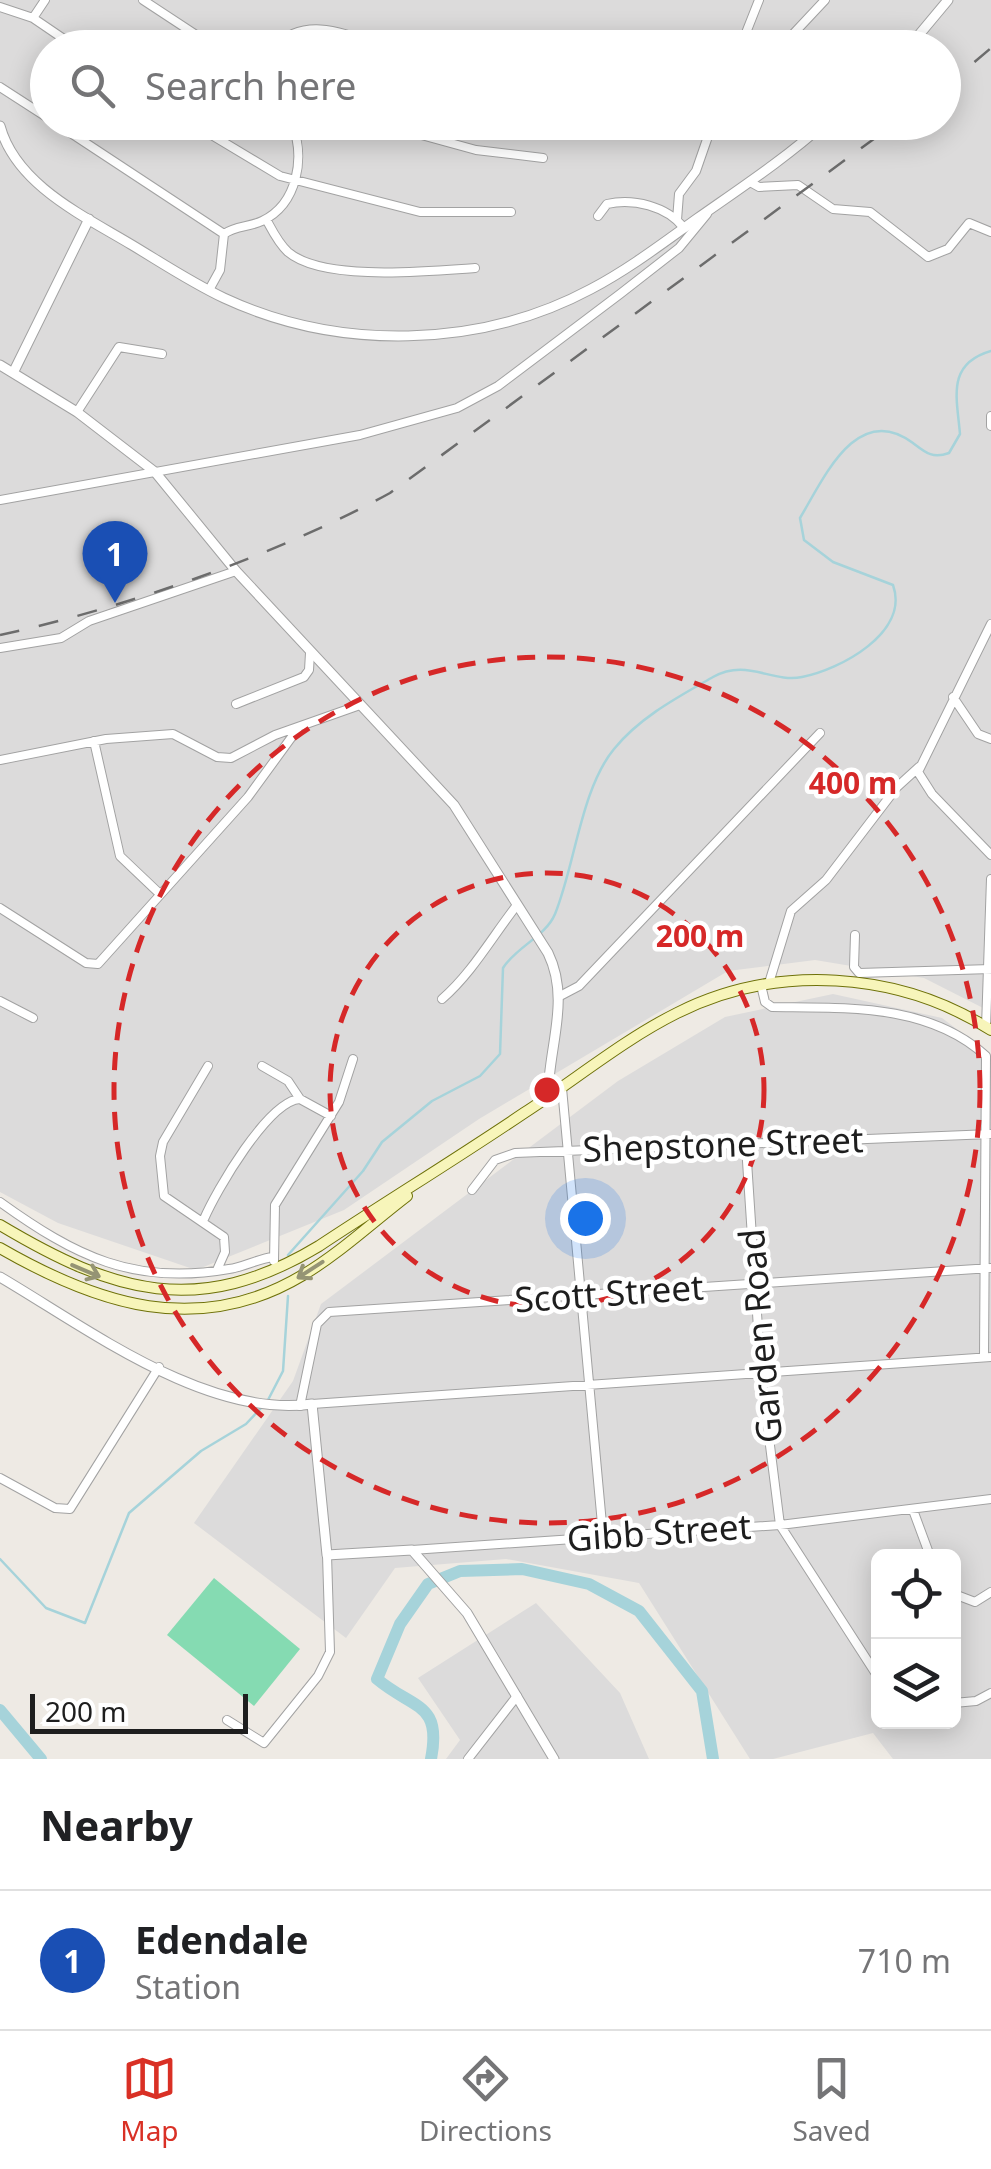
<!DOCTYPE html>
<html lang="en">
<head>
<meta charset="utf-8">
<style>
	body { margin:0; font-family:"Noto Sans",sans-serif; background:#f6f6f6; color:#202124 }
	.controls { position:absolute; right:30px; bottom:30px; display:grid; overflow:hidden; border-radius:15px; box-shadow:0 5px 25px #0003 }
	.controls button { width:90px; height:90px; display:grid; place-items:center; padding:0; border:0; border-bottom:2px solid #e0e0e0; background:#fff; color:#202124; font:50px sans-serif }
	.scale { position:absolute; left:30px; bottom:25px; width:218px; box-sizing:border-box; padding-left:10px; border:5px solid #1e1e1e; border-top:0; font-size:28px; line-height:35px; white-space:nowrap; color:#1e1e1e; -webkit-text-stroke:8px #fff; paint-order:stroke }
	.you { position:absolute; left:585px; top:1218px; width:35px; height:35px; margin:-25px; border:8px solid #fff; border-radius:50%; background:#1a73e8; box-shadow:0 0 0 15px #1a73e833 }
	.badge { display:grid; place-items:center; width:65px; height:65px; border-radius:50%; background:#d93025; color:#fff; font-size:32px; font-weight:700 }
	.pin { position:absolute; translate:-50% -82px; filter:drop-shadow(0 2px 5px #0008) }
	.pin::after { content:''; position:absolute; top:52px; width:35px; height:30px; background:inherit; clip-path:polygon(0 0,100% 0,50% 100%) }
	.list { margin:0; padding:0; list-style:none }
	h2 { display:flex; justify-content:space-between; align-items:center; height:130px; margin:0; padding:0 40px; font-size:42px }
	h2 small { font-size:32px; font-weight:400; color:#757577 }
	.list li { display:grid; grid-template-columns:65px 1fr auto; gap:30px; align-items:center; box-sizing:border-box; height:140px; padding:0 40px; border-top:2px solid #e0e0e0 }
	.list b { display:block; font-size:38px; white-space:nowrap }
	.list p { margin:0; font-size:32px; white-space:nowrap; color:#757577 }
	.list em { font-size:32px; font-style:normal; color:#757577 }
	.icon { flex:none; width:55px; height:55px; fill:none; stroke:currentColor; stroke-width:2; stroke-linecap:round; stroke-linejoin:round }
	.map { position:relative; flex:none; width:991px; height:1759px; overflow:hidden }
	.search { position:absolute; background:#fff; box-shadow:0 5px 25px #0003; left:30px; right:30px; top:30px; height:110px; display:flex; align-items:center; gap:25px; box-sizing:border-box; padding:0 35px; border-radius:55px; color:#757577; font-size:38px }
	.sheet { height:270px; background:#fff }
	nav { display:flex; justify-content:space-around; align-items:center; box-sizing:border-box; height:140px; border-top:2px solid #e0e0e0; background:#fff; font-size:28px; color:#757577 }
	nav a { display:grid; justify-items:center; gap:5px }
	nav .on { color:#d93025 }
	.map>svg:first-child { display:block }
</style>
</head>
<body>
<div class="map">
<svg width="991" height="1759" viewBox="0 0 991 1759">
	<rect width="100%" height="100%" fill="#eeeae4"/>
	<path fill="#dcdbdb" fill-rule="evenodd" d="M 0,0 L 991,0 L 991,1012 L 924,978 L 815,960 L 728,971 L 479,1119 L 344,1210 L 196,1270 L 58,1223 L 0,1192 ZM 48,48 L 944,48 L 944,122 L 48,122 Z
		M 833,994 L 942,1018 L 991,1055 L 991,1759 L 893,1759 L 873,1733 L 773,1759 L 750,1759 L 639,1583 L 506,1559 L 395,1568 L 346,1638 L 194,1523 L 293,1381 L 321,1304 L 618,1081 L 725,1017 ZM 878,1556 L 954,1556 L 954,1722 L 878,1722 Z
		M 536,1603 L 620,1693 L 649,1759 L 446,1759 L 460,1740 L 418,1678 Z"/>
	<path fill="#85dbb2" d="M 214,1578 L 300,1649 L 254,1706 L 167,1635 Z"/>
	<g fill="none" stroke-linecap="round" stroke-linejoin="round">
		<path stroke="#a6d3da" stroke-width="2.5" d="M 288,1255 L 363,1171 L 382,1142 L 432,1101 L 480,1076 L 500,1054 L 503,968 C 516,947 546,936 555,914 C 575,865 581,789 614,749 C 640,717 678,697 713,677 C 747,658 771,683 802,677 C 839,670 910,633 893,585 L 833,562 L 804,540 L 800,518 C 824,478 857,401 913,443 C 926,453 933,459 949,453 L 960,434 C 957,398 946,364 991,351
			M 268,1400 L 283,1371 L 288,1296
			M 0,1559 L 46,1608 L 85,1623 L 129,1513 L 201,1451 L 246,1424 L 263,1406"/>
		<path stroke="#a6d3da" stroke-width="12" d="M 0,1710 L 41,1759
			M 431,1759 C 442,1702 414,1710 377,1679 L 400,1624 L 428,1584 L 460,1571 L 522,1569 L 589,1584 L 639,1611 L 702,1691 L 713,1759"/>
		<g stroke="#a2a2a2" stroke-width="10">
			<path id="minor" d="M 143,0 L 216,48
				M 0,7 L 33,18 L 77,48
				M 33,18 L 45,0
				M 272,48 C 307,14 345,34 385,48
				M 740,48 L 759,0
				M 780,48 L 825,0
				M 0,87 L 48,118
				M 54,122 L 224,234
				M 190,122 L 280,176 L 420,212 L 511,212
				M 374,122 L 476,150 L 543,158
				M 750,182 L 759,187 L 798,185 L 833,209 L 870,212 L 928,257 L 948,249 L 969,223 L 991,232
				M 598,216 L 607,204 C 633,198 667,206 684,228
				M 266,219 C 272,230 278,243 288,252 C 323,282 430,271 475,268
				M 677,220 L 679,194 L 696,171 L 713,122
				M 209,290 L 220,270 L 224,234 C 235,226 250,227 262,221 C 298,204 306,156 291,122
				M 77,412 L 119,347 L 162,354
				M 991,416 L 991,426
				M 0,500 L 360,435 L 457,408 L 498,386 L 620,294 L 679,248 L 707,214
				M 991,624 L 918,772 L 932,794 L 991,855
				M 0,648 L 61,638 L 89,621 L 236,571
				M 953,697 L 978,734 L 991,739
				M 236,704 L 304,677 L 309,670 L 310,653
				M 94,741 L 120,856 L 160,894
				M 0,760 L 106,739 L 173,734 L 217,757 L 231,758 L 275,735 L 360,705
				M 0,908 L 86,963 L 98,964 L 248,797 L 299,727
				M 855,935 L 854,967 L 859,973 L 991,969
				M 769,983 L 791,911 L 826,880 L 897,787 L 919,767
				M 761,985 L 765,1002 L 772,1007 C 845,1008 928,1003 986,1056 L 984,1357
				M 560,996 L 579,986 L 820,733
				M 442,999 C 472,973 492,937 517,905
				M 0,1001 L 33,1018
				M 986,1027 L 991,879
				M 208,1066 L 163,1142 L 160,1156 L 164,1196 L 224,1237 L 225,1252 L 217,1270
				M 262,1066 L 288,1081 L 300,1099
				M 562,1088 L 603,1535
				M 746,1146 L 761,1374 L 780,1525 L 878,1677
				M 472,1190 L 495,1160 L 515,1153 L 991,1134
				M 0,1202 C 75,1256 134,1286 229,1269 C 244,1267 257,1259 273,1257
				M 204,1219 C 216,1191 268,1101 300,1099 L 331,1116
				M 274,1261 L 275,1205 L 339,1102 L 353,1059
				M 312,1404 L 991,1357
				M 300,1406 L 317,1324 L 329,1312 L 991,1268
				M 0,1478 L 55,1508 L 70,1509 L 159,1367
				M 913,1510 L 930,1556
				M 412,1550 L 780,1525 L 991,1499
				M 954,1594 L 975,1602 L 991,1592
				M 954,1703 L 976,1701 L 991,1693
				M 227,1720 L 264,1743 L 318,1676 L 330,1652 L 327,1555
				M 468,1759 L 517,1696"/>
		</g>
		<g stroke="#a2a2a2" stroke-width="11">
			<path id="tertiary" d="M 908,48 L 948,0
				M 0,126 C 16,185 84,216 132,245 C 162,263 192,283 224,298 C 338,351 479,349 591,289 C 629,269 663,243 698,218 C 742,187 786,158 826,122
				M 0,365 L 77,412 L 155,472 L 236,571 L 454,805 L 548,953 C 571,1000 548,1048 548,1097
				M 14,371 L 89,219
				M 0,1277 C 87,1328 207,1419 312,1404 L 327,1555 L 412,1550 L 467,1613 L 554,1759"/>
		</g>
		<g stroke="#6e7109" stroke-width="12">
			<path id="secondary" d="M 0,1225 C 114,1293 198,1319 319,1246 C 387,1201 456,1159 524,1113 C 575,1080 623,1040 677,1013 C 776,963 898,971 991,1030
				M 0,1248 C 97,1304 198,1338 303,1275 C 340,1253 373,1222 407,1196"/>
		</g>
		<use href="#minor" stroke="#fff" stroke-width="8"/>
		<use href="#tertiary" stroke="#fff" stroke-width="9"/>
		<use href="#secondary" stroke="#f7f5ba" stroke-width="10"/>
		<path stroke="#6c6c6c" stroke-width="2.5" stroke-dasharray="20 20" stroke-linecap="butt" d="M 944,88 L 991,48
			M 0,635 C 125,608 279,554 390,493 L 897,122"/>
	</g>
	<defs><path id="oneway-shaft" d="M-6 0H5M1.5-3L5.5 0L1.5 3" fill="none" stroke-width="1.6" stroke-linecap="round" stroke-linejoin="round" transform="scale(2.5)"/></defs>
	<g stroke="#959474">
		<use href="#oneway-shaft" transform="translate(310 1270) rotate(147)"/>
		<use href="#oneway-shaft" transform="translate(86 1271) rotate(23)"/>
	</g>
	<g fill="none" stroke="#d62828" stroke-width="5" stroke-dasharray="18 12">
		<circle cx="547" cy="1090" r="217"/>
		<circle cx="547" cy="1090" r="433"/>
	</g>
	<g text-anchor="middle" stroke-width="9" stroke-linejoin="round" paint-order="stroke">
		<g font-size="35" fill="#1e1e1e" stroke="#fff">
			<text transform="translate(723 1145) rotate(-2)" y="12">Shepstone Street</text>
			<text transform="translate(609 1294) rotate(-4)" y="12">Scott Street</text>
			<text transform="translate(761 1336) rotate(-95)" y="12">Garden Road</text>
			<text transform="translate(659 1533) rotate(-4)" y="12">Gibb Street</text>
		</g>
	</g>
	<circle cx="547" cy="1090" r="15" fill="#d62828" stroke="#fff" stroke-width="5"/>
	<g font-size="30" text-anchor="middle" font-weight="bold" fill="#d62828" stroke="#fff" stroke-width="9" stroke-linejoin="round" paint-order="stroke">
		<text x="853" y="794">400 m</text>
		<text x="700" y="947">200 m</text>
	</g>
</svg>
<div class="controls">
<button><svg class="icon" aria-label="locate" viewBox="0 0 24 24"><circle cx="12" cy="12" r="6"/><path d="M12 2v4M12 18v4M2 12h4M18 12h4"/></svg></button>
<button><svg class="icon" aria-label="layers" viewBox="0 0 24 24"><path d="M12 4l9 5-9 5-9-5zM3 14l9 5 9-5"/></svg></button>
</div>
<div class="scale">200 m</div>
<div class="you"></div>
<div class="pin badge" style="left:115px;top:603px;background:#1a4fb4">1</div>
<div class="search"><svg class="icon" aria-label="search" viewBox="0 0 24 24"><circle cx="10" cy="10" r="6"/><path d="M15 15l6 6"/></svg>Search here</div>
</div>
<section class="sheet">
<h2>Nearby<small></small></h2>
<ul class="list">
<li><span class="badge" style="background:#1a4fb4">1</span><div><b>Edendale</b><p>Station</p></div><em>710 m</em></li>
</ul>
</section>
<nav>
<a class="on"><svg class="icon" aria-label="map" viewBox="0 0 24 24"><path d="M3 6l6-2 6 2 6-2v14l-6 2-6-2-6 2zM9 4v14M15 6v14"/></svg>Map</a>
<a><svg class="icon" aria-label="directions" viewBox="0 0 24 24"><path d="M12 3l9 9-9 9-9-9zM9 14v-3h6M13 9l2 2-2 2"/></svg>Directions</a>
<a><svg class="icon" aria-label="saved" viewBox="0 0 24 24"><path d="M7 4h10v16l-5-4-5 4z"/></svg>Saved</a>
</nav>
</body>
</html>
